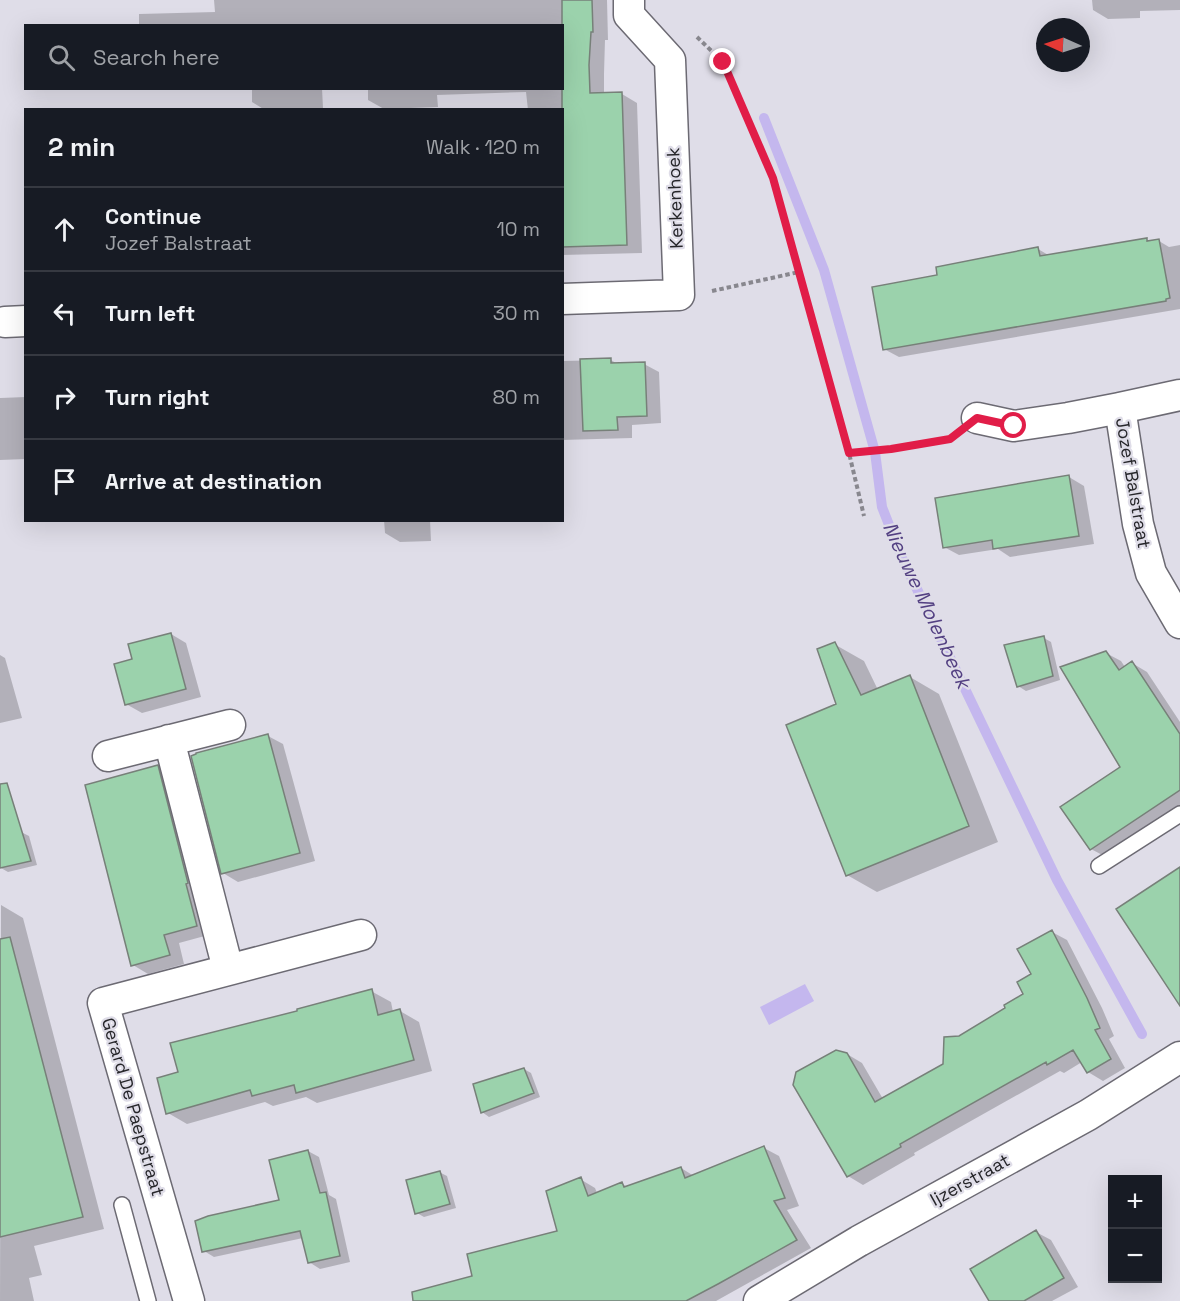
<!DOCTYPE html>
<html lang="en">
<head>
<meta charset="utf-8">
<style>
	body { margin:0; font-family:"Space Grotesk",sans-serif; background:#20242c; color:#f1f3f6 }
	.controls { position:absolute; right:18px; bottom:18px; display:grid; overflow:hidden; border-radius:0px; box-shadow:0 6px 24px #0002 }
	.controls button { width:54px; height:54px; display:grid; place-items:center; padding:0; border:0; border-bottom:2px solid #363941; background:#171b24; color:#f1f3f6; font:30px sans-serif }
	.compass { position:absolute; left:1036px; top:18px; width:54px; height:54px; border-radius:50%; background:#171b24; box-shadow:0 6px 24px #0002; rotate:273deg }
	.stop { position:absolute; width:18px; height:18px; margin:-14px; border:4px solid #e11d48; border-radius:50%; background:#fff }
	.stop.end { background:#e11d48; border-color:#fff; box-shadow:0 2px 6px #0008 }
	.list { margin:0; padding:0; list-style:none }
	h2 { display:flex; justify-content:space-between; align-items:center; height:78px; margin:0; padding:0 24px; font-size:26px }
	h2 small { font-size:20px; font-weight:400; color:#9ea1a6 }
	.list li { display:grid; grid-template-columns:39px 1fr auto; gap:18px; align-items:center; box-sizing:border-box; height:84px; padding:0 24px; border-top:2px solid #363941 }
	.list b { display:block; font-size:22px; white-space:nowrap }
	.list p { margin:0; font-size:20px; white-space:nowrap; color:#9ea1a6 }
	.list em { font-size:20px; font-style:normal; color:#9ea1a6 }
	.icon { flex:none; width:33px; height:33px; fill:none; stroke:currentColor; stroke-width:2; stroke-linecap:round; stroke-linejoin:round }
	.map { position:relative; flex:none; width:1180px; height:1301px; overflow:hidden }
	.search { position:absolute; background:#171b24; box-shadow:0 6px 24px #0002; left:24px; top:24px; width:540px; height:66px; display:flex; align-items:center; gap:15px; box-sizing:border-box; padding:0 21px; border-radius:0px; color:#9ea1a6; font-size:22px }
	.panel { position:absolute; background:#171b24; box-shadow:0 6px 24px #0002; left:24px; top:108px; width:540px; height:414px; border-radius:0px }
	.map>svg:first-child { display:block }
</style>
</head>
<body>
<div class="map">
<svg width="1180" height="1301" viewBox="0 0 1180 1301">
	<rect width="100%" height="100%" fill="#dfdde8"/>
	<path fill="#c4b7ee" d="M 805,984 L 814,1001 L 769,1025 L 760,1007 Z"/>
	<path fill="#0003" d="M 214,0 L 607,0 L 608,40 L 605,40 L 604,74 L 604,94 L 622,94 L 637,103 L 642,253 L 562,255 L 562,110 L 528,110 L 526,92 L 437,95 L 438,107 L 384,109 L 368,100 L 368,88 L 562,88 L 562,26 L 139,26 L 139,14 L 215,12 Z
		M 1092,0 L 1180,0 L 1180,10 L 1140,11 L 1140,18 L 1108,19 L 1093,10 Z
		M 252,88 L 322,88 L 323,108 L 265,110 L 252,102 Z
		M 1147,240 L 1151,242 L 1159,241 L 1169,247 L 1180,245 L 1180,309 L 899,357 L 884,349 L 939,277 L 1038,249 L 1050,256 Z
		M 611,360 L 619,365 L 644,364 L 659,372 L 661,423 L 632,425 L 632,438 L 562,440 L 562,361 Z
		M 26,397 L 26,459 L 0,460 L 0,398 Z
		M 1069,477 L 1084,486 L 1094,544 L 1010,557 L 998,549 L 959,555 L 944,547 Z
		M 384,520 L 430,520 L 431,541 L 400,542 L 385,533 Z
		M 171,634 L 186,643 L 201,697 L 142,713 L 126,704 L 134,660 Z
		M 1044,638 L 1051,642 L 1060,680 L 1026,691 L 1018,686 Z
		M 834,644 L 864,661 L 878,690 L 910,677 L 939,694 L 998,842 L 877,892 L 847,875 Z
		M 1106,653 L 1121,661 L 1125,667 L 1132,663 L 1147,672 L 1180,722 L 1180,808 L 1106,857 L 1091,849 L 1122,768 Z
		M 0,655 L 5,658 L 22,718 L 0,723 Z
		M 268,736 L 283,744 L 315,861 L 238,882 L 223,873 Z
		M 157,766 L 173,775 L 212,934 L 179,943 L 184,964 L 148,974 L 133,965 Z
		M 21,832 L 29,836 L 37,865 L 8,872 L 1,868 L 0,864 L 0,838 Z
		M 1,905 L 23,918 L 104,1229 L 34,1246 L 42,1275 L 29,1278 L 34,1301 L 0,1301 Z
		M 1052,932 L 1067,940 L 1102,1008 L 1114,1036 L 1109,1039 L 1125,1068 L 1103,1081 L 1088,1072 L 1082,1062 L 1064,1073 L 1060,1071 L 914,1153 L 915,1155 L 863,1185 L 848,1176 L 847,1054 L 862,1063 L 883,1099 L 944,1065 L 959,1037 L 1007,1009 L 1025,994 Z
		M 371,991 L 391,1002 L 393,1012 L 400,1011 L 419,1022 L 432,1071 L 317,1103 L 306,1097 L 273,1106 L 265,1102 L 187,1124 L 168,1113 L 179,1073 Z
		M 524,1069 L 531,1073 L 540,1097 L 489,1117 L 482,1112 Z
		M 764,1148 L 779,1156 L 799,1206 L 787,1210 L 811,1248 L 716,1301 L 416,1301 L 474,1277 L 559,1232 L 580,1179 L 595,1188 L 597,1193 L 622,1184 L 628,1187 L 681,1168 L 694,1176 Z
		M 308,1151 L 319,1157 L 329,1195 L 336,1199 L 350,1262 L 320,1269 L 309,1262 L 303,1238 L 214,1257 L 204,1251 L 281,1201 Z
		M 439,1172 L 447,1176 L 456,1208 L 424,1217 L 417,1213 Z
		M 1036,1232 L 1051,1240 L 1078,1287 L 1052,1301 L 990,1301 Z"/>
	<g fill="none" stroke-linecap="round" stroke-linejoin="round">
		<path stroke="#c4b7ee" stroke-width="10" d="M 764,118 L 824,270 L 875,452 L 882,507 L 902,558 L 1057,880 L 1142,1034"/>
	</g>
	<path fill="#9bd2ac" stroke="#778079" stroke-width="1.5" d="M 562,0 L 592,0 L 593,32 L 591,32 L 589,65 L 590,93 L 622,92 L 627,245 L 562,247 Z
		M 1147,238 L 1147,241 L 1159,239 L 1170,298 L 1166,299 L 1166,301 L 883,350 L 872,287 L 937,275 L 936,267 L 1038,247 L 1040,256 Z
		M 611,358 L 611,363 L 645,362 L 647,416 L 617,417 L 618,430 L 583,431 L 580,359 Z
		M 1069,475 L 1079,536 L 993,549 L 992,540 L 943,548 L 935,498 Z
		M 171,633 L 186,689 L 125,705 L 114,664 L 132,659 L 128,644 Z
		M 1044,636 L 1053,676 L 1017,687 L 1004,645 Z
		M 835,642 L 861,695 L 910,675 L 969,826 L 846,876 L 786,725 L 836,704 L 817,649 Z
		M 1106,651 L 1119,670 L 1132,661 L 1180,734 L 1180,790 L 1090,850 L 1060,807 L 1120,767 L 1060,667 Z
		M 268,734 L 300,853 L 221,874 L 191,756 L 196,754 L 196,753 Z
		M 158,765 L 188,883 L 186,884 L 197,926 L 164,935 L 170,955 L 131,966 L 85,785 Z
		M 7,783 L 31,861 L 0,868 L 0,784 Z
		M 1180,867 L 1180,1006 L 1116,909 Z
		M 1052,930 L 1087,998 L 1100,1028 L 1095,1030 L 1111,1059 L 1087,1073 L 1073,1050 L 1047,1065 L 1046,1062 L 900,1144 L 901,1147 L 847,1177 L 793,1085 L 796,1072 L 836,1050 L 847,1053 L 875,1102 L 943,1064 L 944,1037 L 959,1036 L 1005,1008 L 1004,1005 L 1023,994 L 1017,982 L 1031,974 L 1017,949 Z
		M 10,937 L 83,1217 L 0,1237 L 0,939 Z
		M 372,989 L 378,1015 L 400,1009 L 414,1060 L 296,1093 L 294,1085 L 252,1096 L 250,1090 L 166,1114 L 157,1078 L 178,1072 L 170,1043 L 297,1011 L 297,1009 Z
		M 524,1068 L 534,1093 L 481,1113 L 473,1084 Z
		M 764,1146 L 785,1198 L 774,1201 L 797,1240 L 718,1284 L 686,1301 L 413,1301 L 412,1292 L 472,1276 L 467,1254 L 557,1231 L 546,1191 L 581,1177 L 588,1196 L 622,1182 L 624,1187 L 681,1167 L 685,1178 Z
		M 308,1150 L 320,1193 L 326,1192 L 340,1256 L 308,1263 L 300,1231 L 202,1252 L 195,1221 L 208,1216 L 279,1200 L 269,1160 Z
		M 440,1171 L 450,1204 L 415,1214 L 406,1180 Z
		M 1036,1230 L 1064,1278 L 1024,1301 L 989,1301 L 970,1269 Z"/>
	<g fill="none" stroke-linecap="round" stroke-linejoin="round">
		<g stroke="#6c6a73" stroke-width="18">
			<path id="service" d="M 1099,866 L 1180,814
				M 122,1205 L 148,1301"/>
		</g>
		<g stroke="#6c6a73" stroke-width="33">
			<path id="minor" d="M 562,299 L 679,295 L 670,60 L 629,15 L 629,0
				M 5,322 L 26,321
				M 1180,395 L 1120,408 L 1138,524 L 1151,573 L 1180,623
				M 977,418 L 1014,426 L 1068,418 L 1120,408
				M 169,740 L 228,969
				M 108,756 L 230,725
				M 189,1301 L 103,1003 L 361,935
				M 759,1301 L 859,1241 L 1088,1115 L 1180,1057"/>
		</g>
		<path stroke="#88878e" stroke-width="4" stroke-dasharray="4.5 3" stroke-linecap="butt" d="M 697,37 L 723,62 L 773,178 L 849,453 L 864,516
			M 712,291 L 799,272
			M 849,453 L 891,449 L 950,439"/>
		<use href="#service" stroke="#fff" stroke-width="15"/>
		<use href="#minor" stroke="#fff" stroke-width="30"/>
	</g>
	<g fill="none" stroke-linecap="round" stroke-linejoin="round">
		<path stroke="#e11d48" stroke-width="8" d="M 723,62 L 773,178 L 849,453 L 891,449 L 950,439 L 977,418 L 1014,426"/>
	</g>
	<g text-anchor="middle" stroke-width="4.5" stroke-linejoin="round" paint-order="stroke">
		<g font-size="18" fill="#26262a" stroke="#dfdde8">
			<text transform="translate(675 198) rotate(-92)" y="6">Kerkenhoek</text>
			<text transform="translate(1133 483) rotate(80)" y="6">Jozef Balstraat</text>
			<text transform="translate(133 1107) rotate(74)" y="6">Gerard De Paepstraat</text>
			<text transform="translate(970 1180) rotate(-29)" y="6">Ijzerstraat</text>
		</g>
		<g font-size="20" font-style="italic" fill="#534082" stroke="#dfdde8">
			<text transform="translate(927 605) rotate(65)" y="7">Nieuwe Molenbeek</text>
		</g>
	</g>
</svg>
<div class="controls">
<button>+</button>
<button>−</button>
</div>
<svg class="compass" viewBox="-18 -18 36 36"><path d="M0-13l5 13h-10z" fill="#e53935"/><path d="M0 13l5-13h-10z" fill="#9ea1a6"/></svg>
<div class="stop" style="left:1014px;top:426px"></div>
<div class="stop end" style="left:723px;top:62px"></div>
<div class="search"><svg class="icon" aria-label="search" viewBox="0 0 24 24"><circle cx="10" cy="10" r="6"/><path d="M15 15l6 6"/></svg>Search here</div>
<section class="panel">
<h2>2 min<small>Walk · 120 m</small></h2>
<ul class="list">
<li><svg class="icon" aria-label="ahead" viewBox="0 0 24 24"><path d="M12 20V5M6 11l6-6 6 6"/></svg><div><b>Continue</b><p>Jozef Balstraat</p></div><em>10 m</em></li>
<li><svg class="icon" aria-label="left" viewBox="0 0 24 24"><path d="M17 20v-9H6M10 6l-5 5 5 5"/></svg><div><b>Turn left</b></div><em>30 m</em></li>
<li><svg class="icon" aria-label="right" viewBox="0 0 24 24"><path d="M7 20v-9h11M14 6l5 5-5 5"/></svg><div><b>Turn right</b></div><em>80 m</em></li>
<li><svg class="icon" aria-label="arrive" viewBox="0 0 24 24"><path d="M6 21V4h12l-3 4 3 4H6"/></svg><div><b>Arrive at destination</b></div></li>
</ul>
</section>
</div>
</body>
</html>
